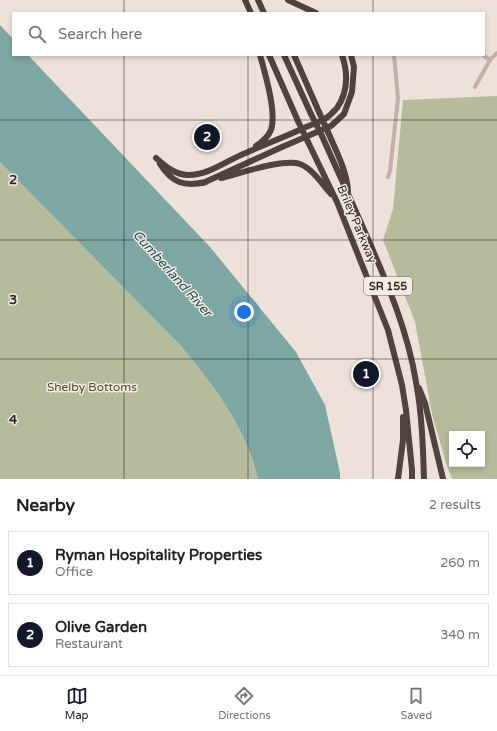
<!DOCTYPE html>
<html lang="en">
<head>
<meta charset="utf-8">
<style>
	body { margin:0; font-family:"Varela Round",sans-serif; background:#f2f2f2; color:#202124 }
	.controls { position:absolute; right:12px; bottom:12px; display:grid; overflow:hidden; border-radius:0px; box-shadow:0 2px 6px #0003 }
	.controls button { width:36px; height:36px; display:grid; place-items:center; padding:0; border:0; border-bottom:1px solid #e0e0e0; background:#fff; color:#202124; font:20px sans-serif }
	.you { position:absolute; left:244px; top:312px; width:14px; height:14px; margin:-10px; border:3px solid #fff; border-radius:50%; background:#1a73e8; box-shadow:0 0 0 6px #1a73e833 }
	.badge { display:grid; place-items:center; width:26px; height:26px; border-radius:50%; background:#111827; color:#fff; font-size:13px; font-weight:700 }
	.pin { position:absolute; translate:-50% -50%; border:2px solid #fff; box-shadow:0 1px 4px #0006 }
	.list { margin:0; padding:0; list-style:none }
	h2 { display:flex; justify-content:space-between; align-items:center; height:52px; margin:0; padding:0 16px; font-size:17px }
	h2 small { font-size:13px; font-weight:400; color:#757577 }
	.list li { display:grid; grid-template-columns:26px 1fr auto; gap:12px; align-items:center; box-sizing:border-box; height:64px; margin:0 8px 8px; padding:0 8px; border:1px solid #e0e0e0; border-radius:0px }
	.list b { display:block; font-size:15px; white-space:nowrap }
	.list p { margin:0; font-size:13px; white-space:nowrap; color:#757577 }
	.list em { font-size:13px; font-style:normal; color:#757577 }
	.icon { flex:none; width:22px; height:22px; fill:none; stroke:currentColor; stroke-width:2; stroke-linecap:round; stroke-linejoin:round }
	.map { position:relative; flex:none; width:497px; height:479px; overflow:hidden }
	.search { position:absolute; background:#fff; box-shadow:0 2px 6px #0003; left:12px; right:12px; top:12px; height:44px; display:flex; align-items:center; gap:10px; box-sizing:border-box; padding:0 14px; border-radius:0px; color:#757577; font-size:15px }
	.sheet { height:196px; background:#fff }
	nav { display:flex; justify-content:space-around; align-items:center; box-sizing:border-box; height:56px; border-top:1px solid #e0e0e0; background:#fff; font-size:11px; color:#757577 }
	nav a { display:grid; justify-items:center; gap:2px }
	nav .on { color:#111827 }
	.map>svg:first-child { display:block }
</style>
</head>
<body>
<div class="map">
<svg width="497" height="479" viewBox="0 0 497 479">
	<rect width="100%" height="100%" fill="#eee1da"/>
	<path fill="#b6bb9c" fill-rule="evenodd" d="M 497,96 L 497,479 L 452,479 L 446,463 L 432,414 L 415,322 L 383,240 L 393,209 L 403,100 ZM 452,434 L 482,434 L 482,464 L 452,464 Z
		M 0,162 L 181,346 C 214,386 246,427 258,479 L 0,479 Z"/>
	<path fill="#7da7a2" d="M 0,25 L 13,39 L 13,55 L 28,55 L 210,247 L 296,352 L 325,405 L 340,473 L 340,479 L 258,479 C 246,427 214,386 181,346 L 0,162 Z"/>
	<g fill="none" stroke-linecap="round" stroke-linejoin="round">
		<path stroke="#c4b0a8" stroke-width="4" d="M 483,55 L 490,60 L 497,53
			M 475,87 L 490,60
			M 388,177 L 390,171 L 398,98 L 394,55"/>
		<path stroke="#52423f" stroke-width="6" d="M 245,0 L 251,13
			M 258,0 L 264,13
			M 288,0 L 316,13
			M 269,55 L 298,121
			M 284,55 L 311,114
			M 294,55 L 319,112
			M 328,132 C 336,151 347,171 348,191
			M 322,136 C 337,170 353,204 368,239 C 388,285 408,332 416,382 C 422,414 423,447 424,479
			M 308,142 L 337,202 L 388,330 L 402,385 L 406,410 L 412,470 L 412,479
			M 256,146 C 262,142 268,137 271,130 C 277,113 265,73 260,55
			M 156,158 C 165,166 174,174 187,175 C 206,176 225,162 241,155 C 263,145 285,137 306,127 C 313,124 320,122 326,118 C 330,116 334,111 337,108 C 348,92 348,73 342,55
			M 160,164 C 172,183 184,187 206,182
			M 221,178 C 238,174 284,158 300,164 C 313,169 322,184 331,194
			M 203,183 L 282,147 L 331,126 L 344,114 L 352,92 L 354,67 L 351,55
			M 419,388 L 425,403 L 443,479
			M 398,479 L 403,440 L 403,417"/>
		<path stroke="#52423f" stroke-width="6" d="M 319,112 L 328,132
			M 311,114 L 322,136
			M 298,121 L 308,142"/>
	</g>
	<path fill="none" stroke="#322927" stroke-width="1" stroke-opacity="0.55" d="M 124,0 L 124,13M 248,0 L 248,13M 373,0 L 373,13M 124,55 L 124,479M 248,55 L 248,479M 373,55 L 373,479M 0,120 L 497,120M 0,240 L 497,240M 0,359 L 497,359"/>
	<g text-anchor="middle" stroke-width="3" stroke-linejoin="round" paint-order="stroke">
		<rect fill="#f6ece6" stroke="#6d6460" stroke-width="1" x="364" y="277" width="48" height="18" rx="3"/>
		<g font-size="11" font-weight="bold" fill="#322927">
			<text x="388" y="290">SR 155</text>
		</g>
		<g font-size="12" fill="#322927" stroke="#f6ece6">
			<text transform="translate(357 224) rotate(67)" y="4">Briley Parkway</text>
		</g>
		<g font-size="12" fill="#474d2e" stroke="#f6ece6">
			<text x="92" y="391">Shelby Bottoms</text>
		</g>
		<g font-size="13" font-style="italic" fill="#224e4a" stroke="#f6ece6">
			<text transform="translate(173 273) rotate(48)" y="5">Cumberland River</text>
		</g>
	</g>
	<g font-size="13" text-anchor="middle" font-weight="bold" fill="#322927" stroke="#f6ece6" stroke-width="3" stroke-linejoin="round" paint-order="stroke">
		<text x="13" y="184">2</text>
		<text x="13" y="304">3</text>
		<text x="13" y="424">4</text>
	</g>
</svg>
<div class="controls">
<button><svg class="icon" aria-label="locate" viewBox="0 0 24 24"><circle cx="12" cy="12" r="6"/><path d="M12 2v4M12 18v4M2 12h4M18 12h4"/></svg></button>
</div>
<div class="you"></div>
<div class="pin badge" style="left:366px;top:374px">1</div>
<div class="pin badge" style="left:207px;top:137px">2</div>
<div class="search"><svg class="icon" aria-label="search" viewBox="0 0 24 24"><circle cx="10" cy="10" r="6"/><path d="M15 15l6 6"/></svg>Search here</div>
</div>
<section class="sheet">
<h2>Nearby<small>2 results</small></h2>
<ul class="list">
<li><span class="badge">1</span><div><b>Ryman Hospitality Properties</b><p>Office</p></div><em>260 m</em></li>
<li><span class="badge">2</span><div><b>Olive Garden</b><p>Restaurant</p></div><em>340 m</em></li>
</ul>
</section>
<nav>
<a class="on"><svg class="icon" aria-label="map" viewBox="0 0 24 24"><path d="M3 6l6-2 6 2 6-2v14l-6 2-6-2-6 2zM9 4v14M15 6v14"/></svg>Map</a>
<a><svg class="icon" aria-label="directions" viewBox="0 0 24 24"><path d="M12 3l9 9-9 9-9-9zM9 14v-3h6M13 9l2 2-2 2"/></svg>Directions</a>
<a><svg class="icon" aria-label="saved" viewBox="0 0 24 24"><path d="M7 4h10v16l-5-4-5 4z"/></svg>Saved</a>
</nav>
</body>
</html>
